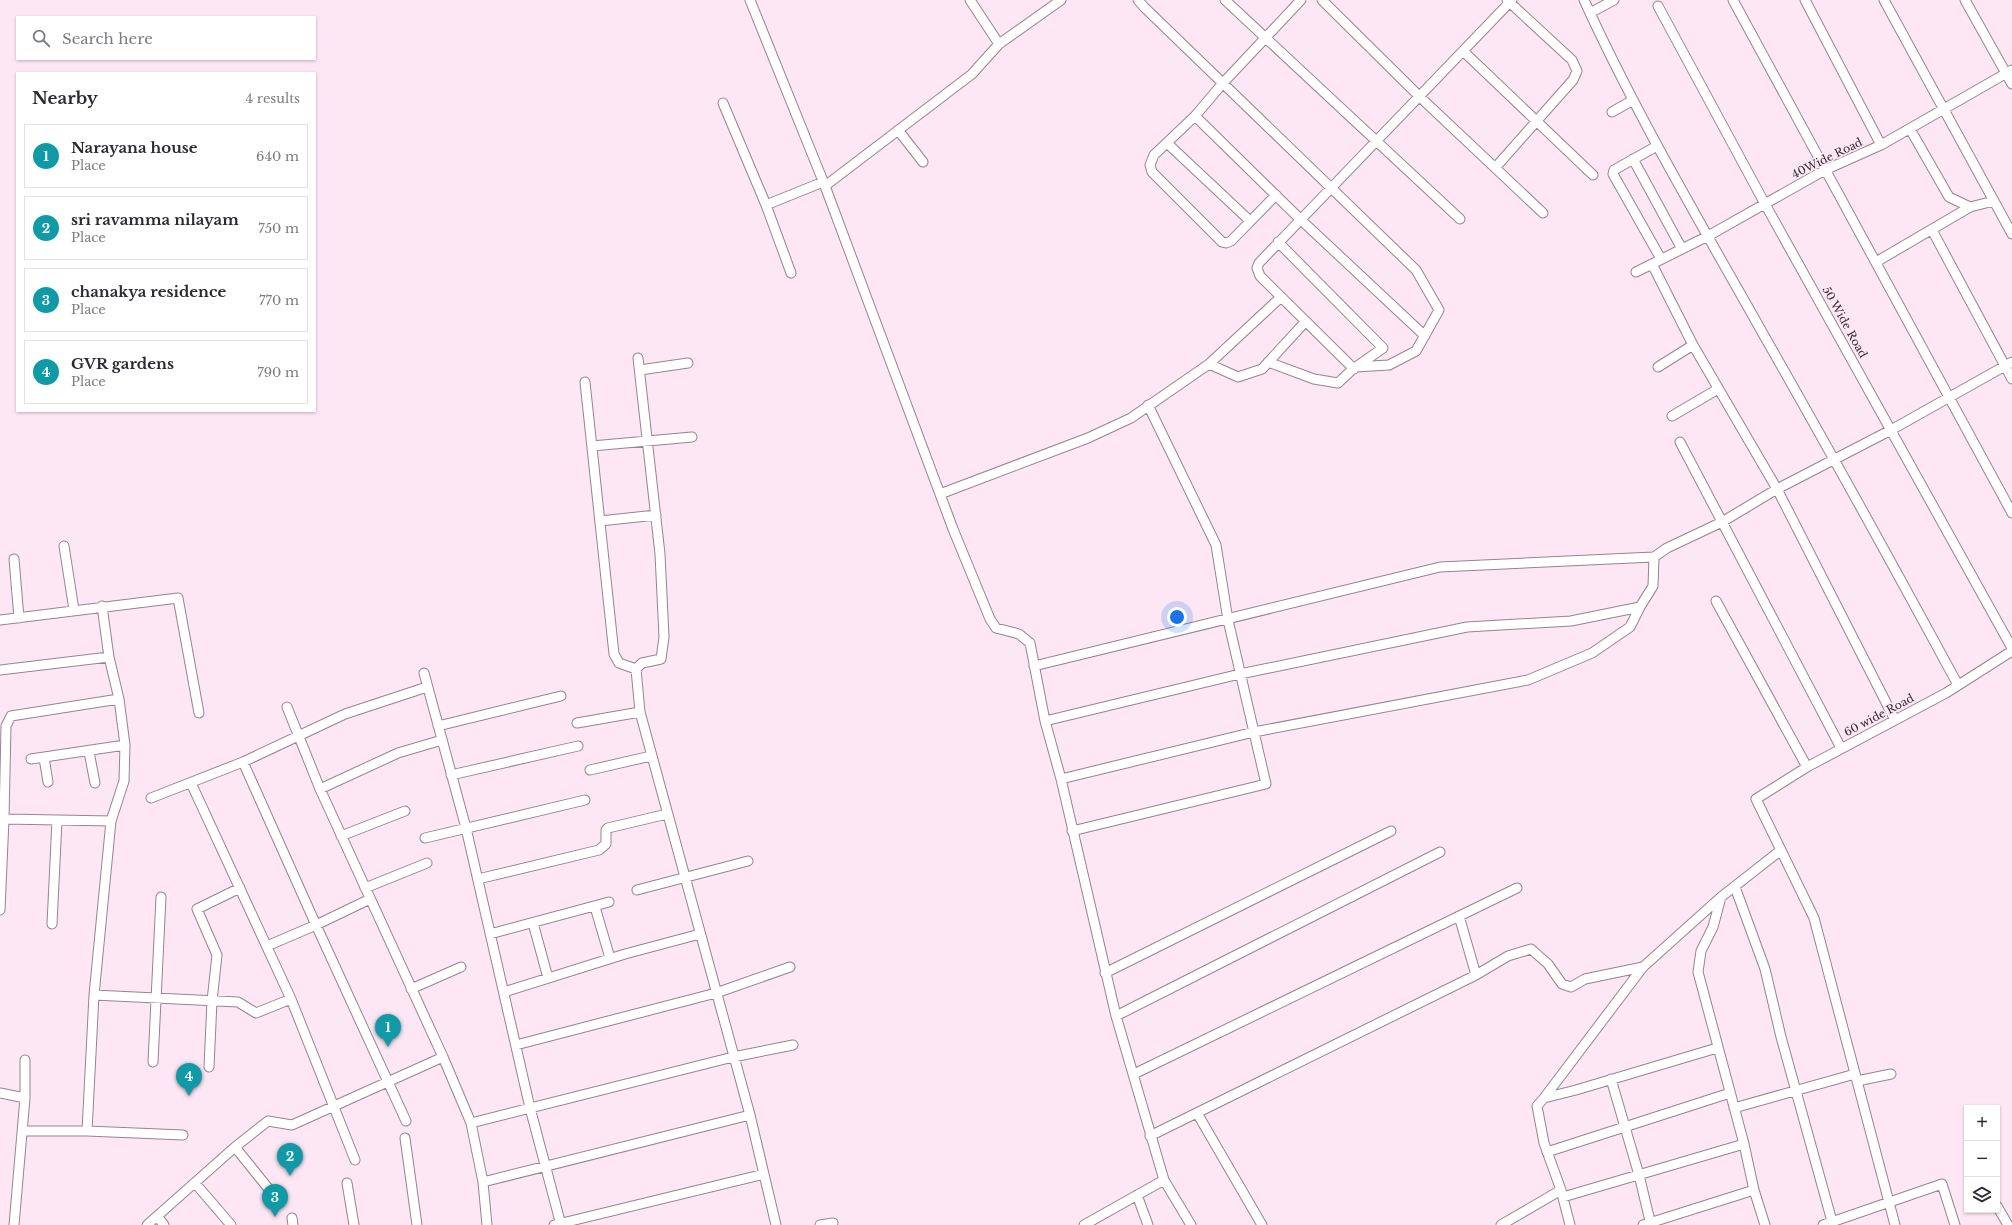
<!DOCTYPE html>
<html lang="en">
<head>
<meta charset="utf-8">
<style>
	body { margin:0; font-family:"Libre Baskerville",serif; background:#f2f2f3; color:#2b2b33 }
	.controls { position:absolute; right:12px; bottom:12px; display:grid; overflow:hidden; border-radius:0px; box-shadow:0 1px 3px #0004 }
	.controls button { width:36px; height:36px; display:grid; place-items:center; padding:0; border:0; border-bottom:1px solid #e1e1e2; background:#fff; color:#2b2b33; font:20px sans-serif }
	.you { position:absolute; left:1177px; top:617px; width:14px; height:14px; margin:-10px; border:3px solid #fff; border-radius:50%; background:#1a73e8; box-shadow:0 0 0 6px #1a73e833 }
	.badge { display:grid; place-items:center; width:26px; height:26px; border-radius:50%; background:#428a88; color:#fff; font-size:13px; font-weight:700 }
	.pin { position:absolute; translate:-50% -33px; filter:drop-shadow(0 1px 2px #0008) }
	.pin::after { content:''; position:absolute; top:21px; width:14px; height:12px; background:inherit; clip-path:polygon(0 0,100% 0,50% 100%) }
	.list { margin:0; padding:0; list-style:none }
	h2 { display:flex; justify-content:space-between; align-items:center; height:52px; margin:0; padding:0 16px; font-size:17px }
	h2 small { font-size:13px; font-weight:400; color:#7c7c81 }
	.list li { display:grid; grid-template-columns:26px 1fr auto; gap:12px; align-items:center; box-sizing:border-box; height:64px; margin:0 8px 8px; padding:0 8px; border:1px solid #e1e1e2; border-radius:0px }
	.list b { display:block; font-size:15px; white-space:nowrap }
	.list p { margin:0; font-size:13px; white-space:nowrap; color:#7c7c81 }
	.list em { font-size:13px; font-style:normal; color:#7c7c81 }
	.icon { flex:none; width:22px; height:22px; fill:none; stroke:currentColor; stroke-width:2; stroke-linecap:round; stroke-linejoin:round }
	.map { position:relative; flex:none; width:2012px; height:1225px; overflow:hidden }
	.search { position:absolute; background:#fff; box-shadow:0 1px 3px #0004; left:16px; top:16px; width:300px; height:44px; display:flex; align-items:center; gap:10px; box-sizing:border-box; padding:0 14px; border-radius:0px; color:#7c7c81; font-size:15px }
	.panel { position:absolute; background:#fff; box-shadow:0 1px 3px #0004; left:16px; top:72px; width:300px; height:340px; border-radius:0px }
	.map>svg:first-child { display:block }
</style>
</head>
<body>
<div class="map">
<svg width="2012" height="1225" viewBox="0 0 2012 1225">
	<rect width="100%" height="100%" fill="#fee7f4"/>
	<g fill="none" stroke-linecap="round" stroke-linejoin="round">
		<g stroke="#98838f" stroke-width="11">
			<path id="street" d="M 750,0 L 825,186 L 953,529 L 990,619 L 996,628 L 1019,634 L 1030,643 L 1045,721 L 1061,779 L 1116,1016 L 1164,1180 L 1191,1225
				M 970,0 L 999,44
				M 1138,0 L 1144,7 L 1416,270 L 1439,310 L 1416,351 L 1389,365 L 1355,367 L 1338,383 L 1314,379 L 1268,362
				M 1225,0 L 1460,219
				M 1322,0 L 1420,97 L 1543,213
				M 1584,0 C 1636,114 1700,222 1762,332 C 1829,449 1894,567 1958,685
				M 1733,0 L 2012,513
				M 1805,0 L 1881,145
				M 1884,0 L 2012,234
				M 1965,0 L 2012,84
				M 1658,6 L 1765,204 L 2012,648
				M 1590,13 L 1614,0
				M 1463,51 L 1593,175
				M 723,103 L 766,205 L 791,273
				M 1612,112 L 1633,100
				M 1195,116 L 1300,219 L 1425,336
				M 1910,129 L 1949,197 L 1970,207 L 1994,201
				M 898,130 L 923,162
				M 1167,143 L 1250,221
				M 1657,146 L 1614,170 L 1613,174 L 1661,259
				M 1633,159 L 1682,249
				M 1495,168 L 1573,80 L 1577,71 L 1572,60 L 1507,0
				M 825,186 L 972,74 L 999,44 L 1061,0
				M 1276,195 L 1231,241 L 1226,243 L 1222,242 L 1152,172 L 1150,165 L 1154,155 L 1195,116 L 1223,83 L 1301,0
				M 766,205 L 823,182
				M 1932,230 L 2012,379
				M 1278,242 L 1383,348 L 1356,367
				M 1876,262 L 1970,207
				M 1652,264 L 1693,345 L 1777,489 L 1895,720
				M 1636,272 L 1708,236 L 1825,170 L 1881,145 L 2012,70
				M 1209,364 L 1281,297
				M 1658,367 L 1693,345
				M 1354,369 L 1260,276 L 1257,268 L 1259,263 L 1512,0
				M 640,370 L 688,363
				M 585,382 L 614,654 L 619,663 L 636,669
				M 1672,416 L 1718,389
				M 1680,442 L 1841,748
				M 592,446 L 692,437
				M 940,494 L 1088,438 L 1131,418 L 1209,364 L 1238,377 L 1262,369 L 1306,321
				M 600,521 L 656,515
				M 64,546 L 74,610
				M 14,559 L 19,618
				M 1716,601 L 1807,767
				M 0,620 L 178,598 L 199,713
				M 1034,666 L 1440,567 L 1654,557
				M 636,669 L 640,712 L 750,1115 L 776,1225
				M 636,669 L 642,663 L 661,659 L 664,637 L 660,554 L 638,358
				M 0,670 L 109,657
				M 424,673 L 466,828 L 530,1108 L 561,1225
				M 287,707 L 320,789 L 443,1057 L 471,1123 L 483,1182 L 487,1225
				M 1045,721 L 1240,674 L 1467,627 L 1571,621 L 1640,607 L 1653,586 L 1654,557 L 1667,548 L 1722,522 L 1777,489 L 1891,430 L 2012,362
				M 577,723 L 640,712
				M 438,726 L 561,696
				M 89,752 L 95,783
				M 44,758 L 48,782
				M 31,759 L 125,745
				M 243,762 L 316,925 L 406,1121
				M 590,770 L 651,756
				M 451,775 L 578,746
				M 1061,779 L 1254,732 L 1528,680 L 1592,653 L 1630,627 L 1640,607
				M 191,783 L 291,999 L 355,1160
				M 320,789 L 398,753 L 442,740
				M 151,798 L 243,762 L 345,714 L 427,687
				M 4,819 L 111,821
				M 1072,831 L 1266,784 L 1228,620 L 1216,545 L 1148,405
				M 341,836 L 405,811
				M 425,838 L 585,800
				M 478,879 L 599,850 L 606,844 L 606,830 L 608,828 L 667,814
				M 1735,887 L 1765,969 L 1781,1037 L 1833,1225
				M 365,888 L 427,863
				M 637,890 L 748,861
				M 1721,897 L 1713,927 L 1701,951 L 1698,972 L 1744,1144 L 1754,1190 L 1765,1225
				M 595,907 L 610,958
				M 0,910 L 4,819 L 6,726 L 11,716 L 119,699
				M 1459,916 L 1476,975
				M 533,923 L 548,978
				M 52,924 L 57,820
				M 490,934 L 609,902
				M 267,946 L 316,925 L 370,899
				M 1105,973 L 1391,831
				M 411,989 L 461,967
				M 504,992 L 625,954 L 700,934
				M 94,995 L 238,1002 L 256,1013 L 291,999
				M 1116,1016 L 1440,852
				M 516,1045 L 716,993 L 790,967
				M 153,1062 L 161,897
				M 209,1067 L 212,1001 L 217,955 L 197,909 L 240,888
				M 1134,1074 L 1517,888
				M 1611,1079 L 1639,1175 L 1651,1225
				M 1857,1081 L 1891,1074
				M 0,1093 L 25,1098 L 14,1225
				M 25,1098 L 25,1060
				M 1544,1098 L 1643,967 L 1721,897 L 1781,850
				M 1734,1108 L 1855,1074
				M 1197,1113 L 1262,1225
				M 471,1123 L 733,1057 L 793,1045
				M 22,1131 L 87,1131 L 183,1135
				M 87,1131 L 94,995 L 111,821 L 124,781 L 125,745 L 119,699 L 109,657 L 102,606
				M 1150,1136 L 1476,975 L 1508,956 L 1531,949 L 1548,964 L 1562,984 L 1571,987 L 1585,979 L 1643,967
				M 405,1138 L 417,1225
				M 235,1147 L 276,1198
				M 1547,1152 L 1730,1093
				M 483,1182 L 750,1115
				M 195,1183 L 231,1225
				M 347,1183 L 354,1225
				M 1137,1195 L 1148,1225
				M 1563,1197 L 1744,1144
				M 1997,1206 L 2008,1225
				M 157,1216 L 164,1225
				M 292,1218 L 293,1225
				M 147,1225 L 235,1147 L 268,1121 L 292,1125 L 443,1057
				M 554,1225 L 764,1174
				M 820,1225 L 833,1223
				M 1084,1225 L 1164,1180
				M 1501,1225 L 1561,1190
				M 1570,1225 L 1561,1190 L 1544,1143 L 1537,1106 L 1544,1098 L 1576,1090 L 1717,1048
				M 1643,1225 L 1754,1190
				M 1823,1225 L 1942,1184 L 1955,1225
				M 1895,1225 L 1814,918 L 1756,799 L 1807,767 L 1946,693 L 2012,651"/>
		</g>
		<use href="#street" stroke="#fff" stroke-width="9"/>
	</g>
	<g text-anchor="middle" stroke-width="3.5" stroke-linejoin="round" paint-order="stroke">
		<g font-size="11" fill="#342b30" stroke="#fee7f4">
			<text transform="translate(1827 158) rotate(-26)" y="4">40Wide Road</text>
			<text transform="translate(1845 322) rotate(61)" y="4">50 Wide Road</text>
			<text transform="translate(1879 715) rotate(-28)" y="4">60 wide Road</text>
		</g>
	</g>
</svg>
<div class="controls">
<button>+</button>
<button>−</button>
<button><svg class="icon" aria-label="layers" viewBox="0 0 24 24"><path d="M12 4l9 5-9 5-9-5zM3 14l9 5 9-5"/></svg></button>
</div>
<div class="you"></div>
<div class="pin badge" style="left:388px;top:1047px;background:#0f9aa8">1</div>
<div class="pin badge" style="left:290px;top:1176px;background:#0f9aa8">2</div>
<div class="pin badge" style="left:275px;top:1217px;background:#0f9aa8">3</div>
<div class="pin badge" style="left:189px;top:1096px;background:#0f9aa8">4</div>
<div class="search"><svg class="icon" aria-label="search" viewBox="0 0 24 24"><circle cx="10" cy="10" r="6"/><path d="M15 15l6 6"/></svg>Search here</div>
<section class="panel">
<h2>Nearby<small>4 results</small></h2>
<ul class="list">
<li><span class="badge" style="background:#0f9aa8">1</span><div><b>Narayana house</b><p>Place</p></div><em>640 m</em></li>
<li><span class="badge" style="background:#0f9aa8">2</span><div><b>sri ravamma nilayam</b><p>Place</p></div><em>750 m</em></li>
<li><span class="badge" style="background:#0f9aa8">3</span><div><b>chanakya residence</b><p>Place</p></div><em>770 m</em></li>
<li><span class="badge" style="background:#0f9aa8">4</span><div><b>GVR gardens</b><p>Place</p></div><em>790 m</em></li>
</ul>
</section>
</div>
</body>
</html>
